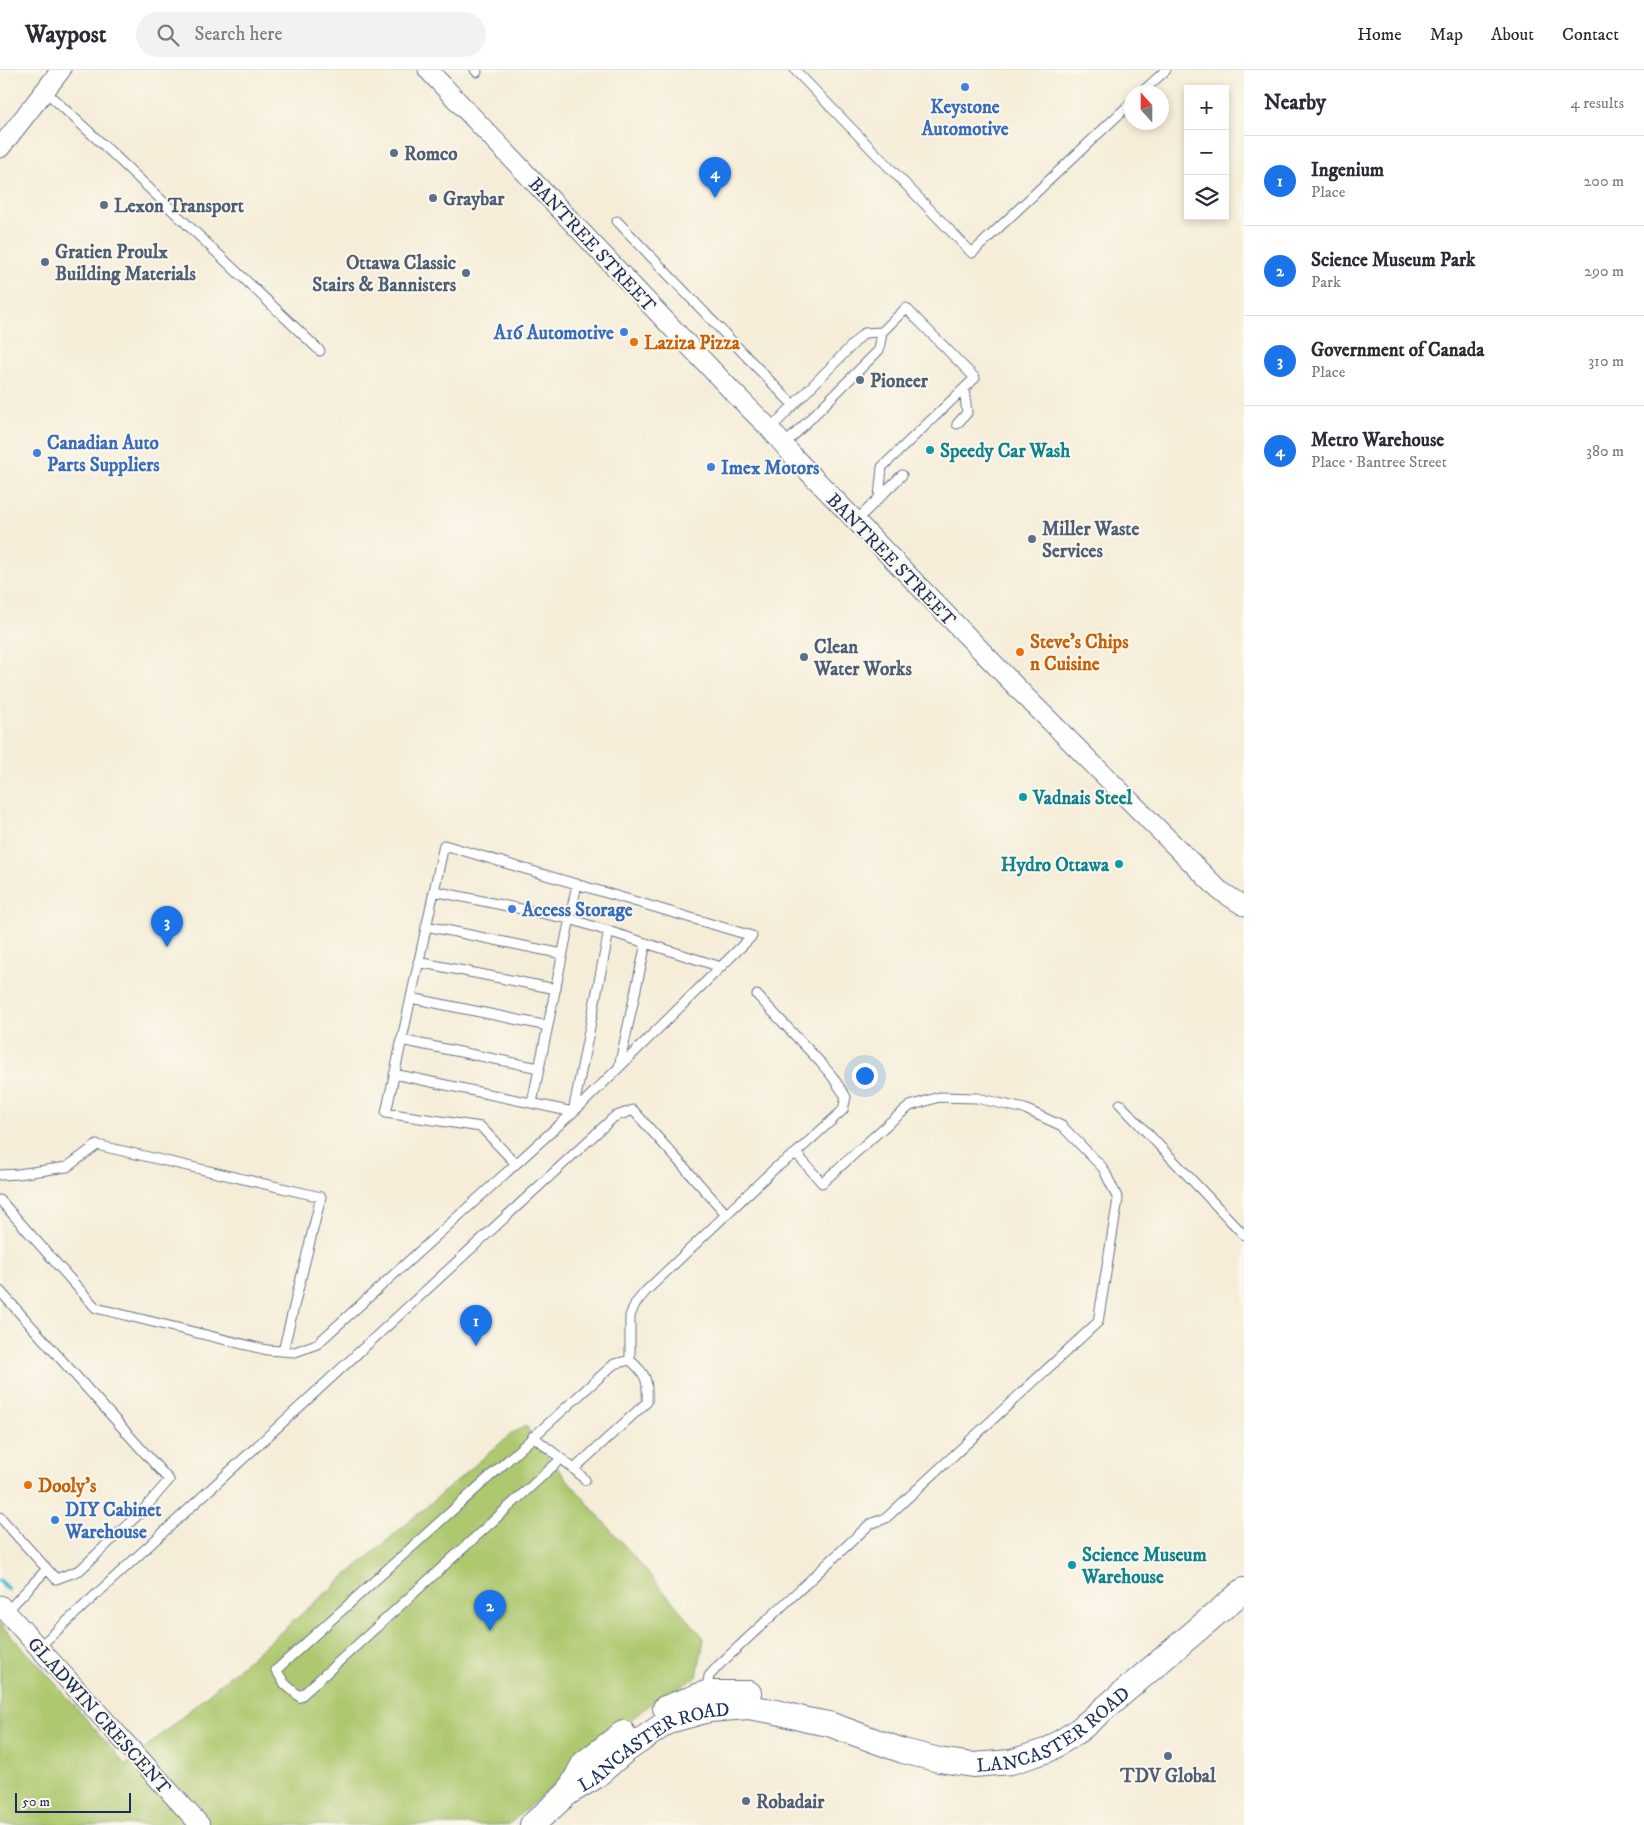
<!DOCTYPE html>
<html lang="en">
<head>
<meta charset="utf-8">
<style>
	body { margin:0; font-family:"IM FELL DW Pica",serif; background:#f2f2f3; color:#2b2b33 }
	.controls { position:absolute; right:15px; top:15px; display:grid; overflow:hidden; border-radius:0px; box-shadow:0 2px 8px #0003 }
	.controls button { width:45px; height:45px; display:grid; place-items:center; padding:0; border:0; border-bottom:1px solid #e1e1e2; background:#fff; color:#2b2b33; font:25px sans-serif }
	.compass { position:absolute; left:1124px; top:15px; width:45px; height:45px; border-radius:50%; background:#fff; box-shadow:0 2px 8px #0003; rotate:339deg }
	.scale { position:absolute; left:15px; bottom:12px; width:116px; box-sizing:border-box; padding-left:5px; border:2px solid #1b2f5e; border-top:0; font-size:14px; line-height:18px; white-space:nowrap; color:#1b2f5e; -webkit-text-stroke:4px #fbf7ec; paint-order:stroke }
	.you { position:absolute; left:864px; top:1005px; width:18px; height:18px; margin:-12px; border:4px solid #fff; border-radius:50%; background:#1a73e8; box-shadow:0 0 0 8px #1a73e833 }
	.badge { display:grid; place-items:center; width:32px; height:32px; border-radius:50%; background:#1a73e8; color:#fff; font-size:16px; font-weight:700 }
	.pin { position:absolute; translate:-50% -41px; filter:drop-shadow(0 1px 2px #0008) }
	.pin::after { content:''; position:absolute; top:26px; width:18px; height:15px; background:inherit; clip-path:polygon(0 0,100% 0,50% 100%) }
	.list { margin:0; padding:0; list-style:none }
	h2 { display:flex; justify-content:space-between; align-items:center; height:65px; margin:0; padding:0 20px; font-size:21px }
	h2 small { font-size:16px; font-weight:400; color:#7c7c81 }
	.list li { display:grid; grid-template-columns:32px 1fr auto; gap:15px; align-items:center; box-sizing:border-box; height:90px; padding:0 20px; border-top:1px solid #e1e1e2 }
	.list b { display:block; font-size:19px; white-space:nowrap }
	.list p { margin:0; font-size:16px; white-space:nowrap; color:#7c7c81 }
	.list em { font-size:16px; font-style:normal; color:#7c7c81 }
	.icon { flex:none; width:28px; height:28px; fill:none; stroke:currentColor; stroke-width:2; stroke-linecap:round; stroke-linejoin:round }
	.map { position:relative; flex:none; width:1244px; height:1755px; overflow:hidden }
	header { display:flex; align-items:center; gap:30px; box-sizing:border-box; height:70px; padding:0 25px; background:#fff; border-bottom:1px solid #e1e1e2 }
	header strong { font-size:24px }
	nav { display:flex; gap:28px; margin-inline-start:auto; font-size:18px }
	.search { width:350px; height:45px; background:#f2f2f3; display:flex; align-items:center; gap:12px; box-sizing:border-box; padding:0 18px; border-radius:28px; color:#7c7c81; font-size:19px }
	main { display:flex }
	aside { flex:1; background:#fff }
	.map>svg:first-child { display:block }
</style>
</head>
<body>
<header>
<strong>Waypost</strong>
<div class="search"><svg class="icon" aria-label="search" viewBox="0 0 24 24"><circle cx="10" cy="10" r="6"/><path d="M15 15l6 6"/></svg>Search here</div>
<nav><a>Home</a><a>Map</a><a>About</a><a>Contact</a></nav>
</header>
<main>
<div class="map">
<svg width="1244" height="1755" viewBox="0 0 1244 1755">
	<rect width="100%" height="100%" fill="#fbf7ec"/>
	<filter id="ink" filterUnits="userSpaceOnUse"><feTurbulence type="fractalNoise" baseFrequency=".02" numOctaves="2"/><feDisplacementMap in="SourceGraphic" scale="10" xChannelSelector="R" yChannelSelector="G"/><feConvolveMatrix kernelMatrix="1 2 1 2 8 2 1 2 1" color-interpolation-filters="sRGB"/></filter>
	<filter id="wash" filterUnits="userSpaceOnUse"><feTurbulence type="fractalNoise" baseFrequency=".0096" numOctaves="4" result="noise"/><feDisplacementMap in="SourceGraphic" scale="20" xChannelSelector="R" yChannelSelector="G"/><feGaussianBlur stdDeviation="1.12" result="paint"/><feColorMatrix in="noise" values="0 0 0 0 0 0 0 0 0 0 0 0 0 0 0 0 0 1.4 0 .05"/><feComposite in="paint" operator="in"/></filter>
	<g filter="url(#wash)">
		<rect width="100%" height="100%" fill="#f5edd8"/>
		<path fill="#adc86e" stroke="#647c66" d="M 526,1356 L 540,1378 L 704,1568 L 697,1607 L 651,1633 L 594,1680 L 508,1755 L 0,1755 L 0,1554 L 40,1596 L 126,1695 L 511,1364 Z"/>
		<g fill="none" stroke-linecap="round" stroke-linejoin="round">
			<path stroke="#57c2d1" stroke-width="4.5" d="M 0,1511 L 8,1519"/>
		</g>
	</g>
	<g filter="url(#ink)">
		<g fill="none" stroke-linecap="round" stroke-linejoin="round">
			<g stroke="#677289" stroke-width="11">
				<path id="service" d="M 475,0 L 477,2
					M 795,0 L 972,183 L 1132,32
					M 44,20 L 111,82 L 320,281
					M 1142,22 L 1166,0
					M 617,151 L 793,335
					M 957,354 L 967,343 L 964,319
					M 770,359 L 864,263 L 882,262 L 879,280 L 784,375
					M 879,428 L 902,405
					M 856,451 L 879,428 L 882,397 L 975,308 L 906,238 L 882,262
					M 434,821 L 570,849 L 721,897
					M 426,856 L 563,884
					M 418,892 L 556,919
					M 411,928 L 548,956
					M 401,970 L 539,998
					M 619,997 L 646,873
					M 394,1004 L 573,1042 L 609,861
					M 532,1033 L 577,814
					M 1120,1034 L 1244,1165
					M 0,1105 L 18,1104 L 67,1097 L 97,1075 L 321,1127 L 283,1281
					M 0,1130 L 96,1238 L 267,1280 L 295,1282 L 317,1274 L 581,1035 L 752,866 L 444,775 L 386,1043 L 481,1057 L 516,1094
					M 0,1221 L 169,1410 L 144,1439 L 80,1500 L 56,1509 L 0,1447
					M 630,1290 L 630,1246 L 635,1234 L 646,1221 L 774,1099 L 796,1083 L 843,1040 L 846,1027 L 832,1006 L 821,993 L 757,925
					M 533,1366 C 550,1381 570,1393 585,1410
					M 561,1389 L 300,1627 L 285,1614 L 276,1600 L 614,1294 L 630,1290 C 647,1305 648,1310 647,1332 L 575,1398
					M 6,1542 L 47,1499
					M 38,1578 L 614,1047 L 633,1040 L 727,1145
					M 706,1622 L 709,1606 L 719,1595 L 870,1454 L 886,1448 L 1098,1252 L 1118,1129 L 1103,1098 L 1062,1056 L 1025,1039 L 977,1028 L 939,1027 L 910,1036 L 889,1053 L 822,1113 L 796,1083"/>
			</g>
			<g stroke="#677289" stroke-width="21">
				<path id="minor" d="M 428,0 L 732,321 L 770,359 L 794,387 L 1026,627 L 1219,820 L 1244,836
					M 0,78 L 61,0
					M 0,1535 L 200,1755"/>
			</g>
			<g stroke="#677289" stroke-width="26">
				<g id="tertiary">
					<path d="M 665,1638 L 706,1623 L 749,1623"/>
					<path d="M 568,1723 L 584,1693 L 623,1663"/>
					<path id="s1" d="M 532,1755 L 568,1723 L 595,1707 L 625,1681 L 669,1651 L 709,1640 L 748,1637 L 777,1642 L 807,1650 L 829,1654 L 903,1681 L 939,1690 L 973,1695 L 1011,1692 L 1048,1680 L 1078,1661 L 1244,1520"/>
				</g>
			</g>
			<use href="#service" stroke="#fff" stroke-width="9"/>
			<use href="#minor" stroke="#fff" stroke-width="19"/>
			<use href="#tertiary" stroke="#fff" stroke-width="24"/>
		</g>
	</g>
	<g fill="#3f7fe0" stroke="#fbf7ec" stroke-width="2">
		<circle cx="965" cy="17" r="5"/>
		<circle cx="624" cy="262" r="5"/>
		<circle cx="37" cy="383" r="5"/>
		<circle cx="711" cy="397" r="5"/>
		<circle cx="512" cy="839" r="5"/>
		<circle cx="55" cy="1450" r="5"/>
	</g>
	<g fill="#5c6f8a" stroke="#fbf7ec" stroke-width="2">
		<circle cx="394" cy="83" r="5"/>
		<circle cx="433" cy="128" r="5"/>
		<circle cx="104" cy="135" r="5"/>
		<circle cx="45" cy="192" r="5"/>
		<circle cx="466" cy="203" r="5"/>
		<circle cx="860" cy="310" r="5"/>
		<circle cx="1032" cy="469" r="5"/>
		<circle cx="804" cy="587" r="5"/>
		<circle cx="1168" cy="1686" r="5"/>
		<circle cx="746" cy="1731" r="5"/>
	</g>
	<g fill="#e8710a" stroke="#fbf7ec" stroke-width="2">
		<circle cx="634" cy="272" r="5"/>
		<circle cx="1020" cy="582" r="5"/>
		<circle cx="28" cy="1415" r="5"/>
	</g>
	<g fill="#0f9aa8" stroke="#fbf7ec" stroke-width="2">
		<circle cx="930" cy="380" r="5"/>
		<circle cx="1023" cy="727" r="5"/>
		<circle cx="1119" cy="794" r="5"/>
		<circle cx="1072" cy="1495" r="5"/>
	</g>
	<g text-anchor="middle" stroke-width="4" stroke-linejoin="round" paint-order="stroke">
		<g font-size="19" font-weight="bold" fill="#366cbe" stroke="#fbf7ec" text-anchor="start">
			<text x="965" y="43" text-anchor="middle">Keystone<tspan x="965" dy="22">Automotive</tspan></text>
			<text x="614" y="269" text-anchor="end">A16 Automotive</text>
			<text x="47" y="379">Canadian Auto<tspan x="47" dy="22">Parts Suppliers</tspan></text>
			<text x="721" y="404">Imex Motors</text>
			<text x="522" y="846">Access Storage</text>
			<text x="65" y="1446">DIY Cabinet<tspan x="65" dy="22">Warehouse</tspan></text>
		</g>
		<g font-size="19" font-weight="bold" fill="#4e5e75" stroke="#fbf7ec" text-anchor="start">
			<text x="404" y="90">Romco</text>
			<text x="443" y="135">Graybar</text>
			<text x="114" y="142">Lexon Transport</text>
			<text x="55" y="188">Gratien Proulx<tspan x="55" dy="22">Building Materials</tspan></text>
			<text x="456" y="199" text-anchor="end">Ottawa Classic<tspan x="456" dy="22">Stairs &amp; Bannisters</tspan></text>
			<text x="870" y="317">Pioneer</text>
			<text x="1042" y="465">Miller Waste<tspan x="1042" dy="22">Services</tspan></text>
			<text x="814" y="583">Clean<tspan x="814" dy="22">Water Works</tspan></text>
			<text x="1168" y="1712" text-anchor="middle">TDV Global</text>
			<text x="756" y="1738">Robadair</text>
		</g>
		<g font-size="19" fill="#1b2f5e" stroke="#fbf7ec">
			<text transform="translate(593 174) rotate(47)" y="7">BANTREE STREET</text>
			<text transform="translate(892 489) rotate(46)" y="7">BANTREE STREET</text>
			<text transform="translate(100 1645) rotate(48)" y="7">GLADWIN CRESCENT</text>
			<text dy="7" stroke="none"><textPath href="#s1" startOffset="576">LANCASTER ROAD</textPath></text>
			<text dy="7" stroke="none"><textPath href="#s1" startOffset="148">LANCASTER ROAD</textPath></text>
		</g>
		<g font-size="19" font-weight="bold" fill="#c56008" stroke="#fbf7ec" text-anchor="start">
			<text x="644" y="279">Laziza Pizza</text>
			<text x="1030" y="578">Steve's Chips<tspan x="1030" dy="22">n Cuisine</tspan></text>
			<text x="38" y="1422">Dooly's</text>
		</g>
		<g font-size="19" font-weight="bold" fill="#0d838f" stroke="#fbf7ec" text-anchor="start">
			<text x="940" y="387">Speedy Car Wash</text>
			<text x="1033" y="734">Vadnais Steel</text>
			<text x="1109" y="801" text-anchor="end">Hydro Ottawa</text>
			<text x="1082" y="1491">Science Museum<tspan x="1082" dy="22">Warehouse</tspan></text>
		</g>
	</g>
</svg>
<div class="controls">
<button>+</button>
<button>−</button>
<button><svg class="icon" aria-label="layers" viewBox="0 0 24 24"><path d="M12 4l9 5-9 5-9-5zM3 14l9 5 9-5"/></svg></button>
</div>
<svg class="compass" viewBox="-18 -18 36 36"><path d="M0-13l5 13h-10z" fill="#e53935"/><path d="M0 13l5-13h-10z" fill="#7c7c81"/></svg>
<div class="scale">50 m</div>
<div class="you"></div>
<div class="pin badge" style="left:476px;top:1276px">1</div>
<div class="pin badge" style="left:490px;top:1561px">2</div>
<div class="pin badge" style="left:167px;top:877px">3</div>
<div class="pin badge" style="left:715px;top:128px">4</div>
</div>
<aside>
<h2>Nearby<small>4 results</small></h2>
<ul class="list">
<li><span class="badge">1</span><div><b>Ingenium</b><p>Place</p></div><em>200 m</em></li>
<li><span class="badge">2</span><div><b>Science Museum Park</b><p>Park</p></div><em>290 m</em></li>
<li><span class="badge">3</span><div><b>Government of Canada</b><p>Place</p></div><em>310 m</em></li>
<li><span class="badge">4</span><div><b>Metro Warehouse</b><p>Place · Bantree Street</p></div><em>380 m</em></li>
</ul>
</aside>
</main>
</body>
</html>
